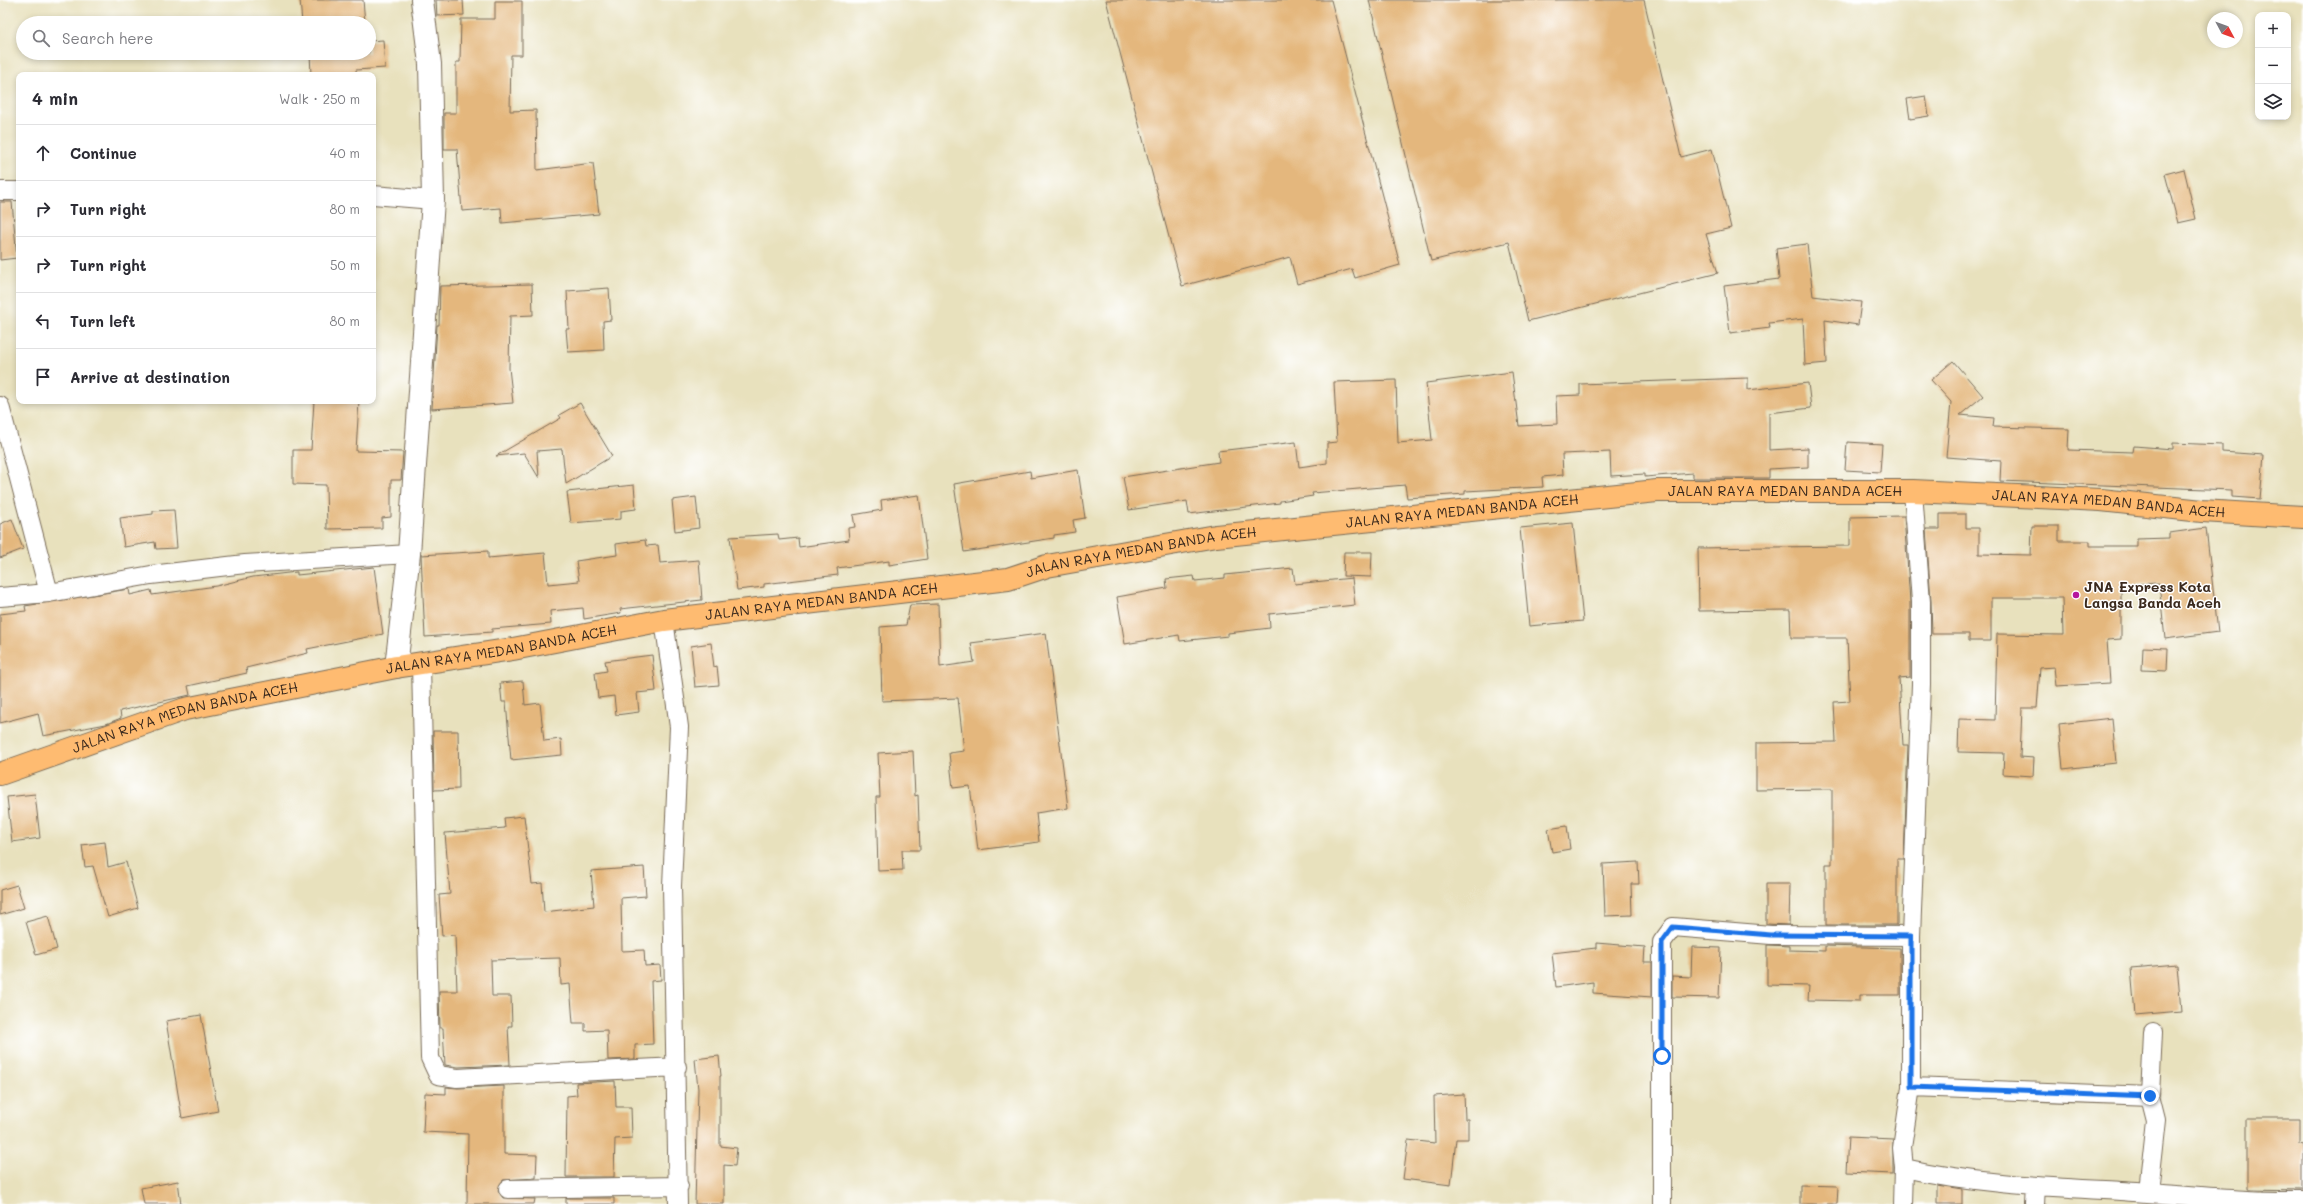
<!DOCTYPE html>
<html lang="en">
<head>
<meta charset="utf-8">
<style>
	body { margin:0; font-family:Mali,sans-serif; background:#f7f7f7; color:#2b2b33 }
	.controls { position:absolute; right:12px; top:12px; display:grid; overflow:hidden; border-radius:8px; box-shadow:0 2px 6px #0003 }
	.controls button { width:36px; height:36px; display:grid; place-items:center; padding:0; border:0; border-bottom:1px solid #e1e1e2; background:#fff; color:#2b2b33; font:20px sans-serif }
	.compass { position:absolute; left:2207px; top:12px; width:36px; height:36px; border-radius:50%; background:#fff; box-shadow:0 2px 6px #0003; rotate:131deg }
	.stop { position:absolute; width:12px; height:12px; margin:-9px; border:3px solid #1a73e8; border-radius:50%; background:#fff }
	.stop.end { background:#1a73e8; border-color:#fff; box-shadow:0 1px 4px #0008 }
	.list { margin:0; padding:0; list-style:none }
	h2 { display:flex; justify-content:space-between; align-items:center; height:52px; margin:0; padding:0 16px; font-size:17px }
	h2 small { font-size:13px; font-weight:400; color:#7c7c81 }
	.list li { display:grid; grid-template-columns:26px 1fr auto; gap:12px; align-items:center; box-sizing:border-box; height:56px; padding:0 16px; border-top:1px solid #e1e1e2 }
	.list b { display:block; font-size:15px; white-space:nowrap }
	.list em { font-size:13px; font-style:normal; color:#7c7c81 }
	.icon { flex:none; width:22px; height:22px; fill:none; stroke:currentColor; stroke-width:2; stroke-linecap:round; stroke-linejoin:round }
	.map { position:relative; flex:none; width:2303px; height:1204px; overflow:hidden }
	.search { position:absolute; background:#fff; box-shadow:0 2px 6px #0003; left:16px; top:16px; width:360px; height:44px; display:flex; align-items:center; gap:10px; box-sizing:border-box; padding:0 14px; border-radius:22px; color:#7c7c81; font-size:15px }
	.panel { position:absolute; background:#fff; box-shadow:0 2px 6px #0003; left:16px; top:72px; width:360px; height:332px; border-radius:8px }
	.map>svg:first-child { display:block }
</style>
</head>
<body>
<div class="map">
<svg width="2303" height="1204" viewBox="0 0 2303 1204">
	<rect width="100%" height="100%" fill="#fff"/>
	<filter id="ink" filterUnits="userSpaceOnUse"><feTurbulence type="fractalNoise" baseFrequency=".025" numOctaves="2"/><feDisplacementMap in="SourceGraphic" scale="8" xChannelSelector="R" yChannelSelector="G"/><feConvolveMatrix kernelMatrix="1 2 1 2 8 2 1 2 1" color-interpolation-filters="sRGB"/></filter>
	<filter id="wash" filterUnits="userSpaceOnUse"><feTurbulence type="fractalNoise" baseFrequency=".012" numOctaves="4" result="noise"/><feDisplacementMap in="SourceGraphic" scale="16" xChannelSelector="R" yChannelSelector="G"/><feGaussianBlur stdDeviation="0.9" result="paint"/><feColorMatrix in="noise" values="0 0 0 0 0 0 0 0 0 0 0 0 0 0 0 0 0 1.4 0 .05"/><feComposite in="paint" operator="in"/></filter>
	<g filter="url(#wash)">
		<rect width="100%" height="100%" fill="#e8e1bd"/>
		<g id="blocks">
			<path fill="#e4b77d" d="M 300,0 L 363,0 L 365,23 L 302,23 Z
				M 436,0 L 463,0 L 464,15 L 437,16 Z
				M 1106,0 L 1331,0 L 1400,265 L 1355,278 L 1352,269 L 1297,284 L 1290,257 L 1182,286 Z
				M 1369,0 L 1644,0 L 1681,157 L 1712,149 L 1731,228 L 1706,234 L 1718,273 L 1528,321 L 1509,242 L 1431,261 Z
				M 495,1 L 522,1 L 522,55 L 511,55 L 510,111 L 536,110 L 537,170 L 593,163 L 599,214 L 502,223 L 501,208 L 462,211 L 457,149 L 444,149 L 444,113 L 456,113 L 456,62 L 460,62 L 461,19 L 495,19 Z
				M 383,40 L 385,68 L 356,70 L 356,75 L 311,75 L 310,53 L 369,53 L 369,41 Z
				M 1926,96 L 1929,116 L 1910,119 L 1907,99 Z
				M 2184,169 L 2196,219 L 2178,223 L 2165,174 Z
				M 0,202 L 12,202 L 17,258 L 0,260 Z
				M 1807,244 L 1813,296 L 1861,302 L 1858,325 L 1825,320 L 1827,363 L 1805,365 L 1803,319 L 1769,323 L 1770,328 L 1730,333 L 1724,286 L 1779,279 L 1776,248 Z
				M 532,284 L 533,315 L 510,316 L 509,368 L 513,403 L 432,409 L 437,325 L 439,325 L 440,286 Z
				M 609,288 L 611,320 L 603,321 L 604,350 L 568,352 L 566,329 L 569,329 L 567,291 Z
				M 1953,361 L 1983,396 L 1960,415 L 1994,418 L 1993,427 L 2069,429 L 2068,450 L 2133,452 L 2134,446 L 2173,449 L 2173,443 L 2222,445 L 2222,452 L 2264,455 L 2260,499 L 2232,497 L 2232,490 L 2000,481 L 2001,461 L 1946,457 L 1951,402 L 1931,380 Z
				M 1512,372 L 1519,426 L 1557,424 L 1556,396 L 1580,395 L 1580,384 L 1748,378 L 1748,390 L 1808,383 L 1811,408 L 1769,413 L 1769,450 L 1808,448 L 1808,467 L 1769,469 L 1769,478 L 1693,478 L 1693,473 L 1645,477 L 1645,474 L 1611,476 L 1610,452 L 1562,454 L 1563,475 L 1542,477 L 1543,487 L 1465,491 L 1465,494 L 1407,498 L 1405,485 L 1312,493 L 1313,496 L 1280,501 L 1280,503 L 1189,514 L 1187,501 L 1129,510 L 1123,477 L 1219,462 L 1218,451 L 1296,442 L 1299,467 L 1327,463 L 1327,443 L 1337,442 L 1334,382 L 1396,380 L 1398,443 L 1432,440 L 1426,383 Z
				M 314,401 L 359,401 L 356,451 L 403,452 L 401,480 L 391,480 L 391,517 L 382,518 L 382,528 L 327,529 L 326,485 L 293,484 L 293,450 L 311,450 Z
				M 580,403 L 612,456 L 566,484 L 562,449 L 537,451 L 539,478 L 524,453 L 496,456 L 561,418 L 559,415 Z
				M 1847,442 L 1882,444 L 1880,472 L 1845,470 Z
				M 1078,470 L 1085,518 L 1073,520 L 1075,532 L 1054,535 L 1054,538 L 964,552 L 954,484 L 1030,471 L 1031,478 Z
				M 634,485 L 636,509 L 621,511 L 621,519 L 571,523 L 567,492 Z
				M 919,495 L 927,559 L 889,565 L 889,561 L 837,568 L 838,575 L 764,584 L 764,587 L 737,590 L 730,537 L 778,534 L 779,540 L 798,538 L 799,547 L 849,540 L 848,528 L 855,527 L 853,515 L 882,510 L 881,500 Z
				M 696,497 L 699,528 L 675,531 L 672,500 Z
				M 174,510 L 177,548 L 156,549 L 155,542 L 124,547 L 120,518 L 153,514 L 153,511 Z
				M 1940,514 L 1966,514 L 1966,528 L 1979,528 L 1979,554 L 2031,555 L 2032,526 L 2059,526 L 2059,541 L 2090,541 L 2090,546 L 2137,546 L 2137,539 L 2169,538 L 2169,533 L 2206,528 L 2218,632 L 2165,639 L 2159,583 L 2121,585 L 2121,639 L 2107,640 L 2110,683 L 2056,686 L 2054,667 L 2040,668 L 2037,708 L 2022,708 L 2020,757 L 2034,758 L 2033,776 L 2003,774 L 2004,753 L 1958,752 L 1959,719 L 1995,720 L 1997,634 L 2063,635 L 2062,598 L 1991,598 L 1991,641 L 1969,641 L 1969,634 L 1932,634 L 1931,601 L 1926,529 L 1940,529 Z
				M 1904,516 L 1910,602 L 1910,677 L 1899,678 L 1903,745 L 1908,745 L 1904,859 L 1897,859 L 1897,925 L 1826,925 L 1826,864 L 1832,864 L 1832,789 L 1756,790 L 1756,743 L 1836,742 L 1834,702 L 1850,701 L 1847,638 L 1791,638 L 1790,610 L 1699,611 L 1698,548 L 1850,546 L 1850,517 Z
				M 12,519 L 23,549 L 0,558 L 0,524 Z
				M 1573,523 L 1583,621 L 1529,626 L 1520,528 Z
				M 645,540 L 646,546 L 658,545 L 660,563 L 699,560 L 702,600 L 620,609 L 621,613 L 584,619 L 583,608 L 550,611 L 551,624 L 492,629 L 492,632 L 425,637 L 421,555 L 488,551 L 488,558 L 545,553 L 548,584 L 579,581 L 576,561 L 617,555 L 616,544 Z
				M 1344,552 L 1372,552 L 1371,577 L 1343,576 Z
				M 374,567 L 383,634 L 307,649 L 308,653 L 246,668 L 247,673 L 188,686 L 190,695 L 120,711 L 121,718 L 106,724 L 43,736 L 38,713 L 0,723 L 0,614 L 26,611 L 25,606 L 129,589 L 130,595 L 151,590 L 152,595 L 216,586 L 253,577 L 297,572 L 297,575 Z
				M 1293,568 L 1295,584 L 1352,578 L 1355,605 L 1269,614 L 1270,628 L 1228,633 L 1228,636 L 1180,641 L 1179,635 L 1125,644 L 1117,597 L 1167,588 L 1166,579 L 1194,576 L 1195,581 L 1225,578 L 1225,575 Z
				M 938,604 L 940,667 L 974,662 L 971,643 L 1046,633 L 1068,808 L 1036,813 L 1039,842 L 978,850 L 970,786 L 953,788 L 949,753 L 964,751 L 958,698 L 882,701 L 880,627 L 906,625 L 910,605 Z
				M 711,643 L 714,667 L 717,666 L 719,685 L 695,687 L 691,646 Z
				M 2143,647 L 2168,648 L 2167,671 L 2142,670 Z
				M 652,655 L 656,691 L 637,693 L 639,712 L 616,715 L 614,696 L 598,698 L 595,673 L 607,671 L 605,661 Z
				M 523,681 L 525,705 L 540,703 L 544,741 L 561,739 L 562,755 L 511,760 L 506,702 L 502,702 L 500,683 Z
				M 2112,718 L 2116,763 L 2063,769 L 2059,724 Z
				M 433,731 L 458,731 L 459,789 L 434,790 Z
				M 913,751 L 915,796 L 918,795 L 920,850 L 902,850 L 903,870 L 878,871 L 876,797 L 880,797 L 878,753 Z
				M 35,794 L 40,838 L 12,842 L 7,797 Z
				M 524,816 L 532,884 L 542,883 L 544,912 L 594,906 L 591,871 L 644,867 L 646,896 L 621,898 L 622,951 L 644,950 L 645,966 L 660,965 L 661,980 L 651,981 L 653,1044 L 635,1045 L 635,1059 L 608,1060 L 607,1030 L 585,1031 L 585,1023 L 573,1023 L 570,984 L 561,985 L 560,958 L 491,960 L 492,996 L 511,996 L 512,1026 L 508,1026 L 510,1065 L 458,1067 L 445,1065 L 443,1028 L 440,1028 L 439,991 L 457,991 L 455,935 L 442,936 L 439,895 L 450,894 L 445,833 L 505,828 L 504,818 Z
				M 1567,826 L 1570,849 L 1552,852 L 1548,829 Z
				M 105,842 L 108,867 L 126,862 L 138,908 L 108,917 L 93,866 L 85,867 L 82,845 Z
				M 1638,862 L 1639,884 L 1631,884 L 1632,915 L 1605,916 L 1603,864 Z
				M 1766,884 L 1790,884 L 1789,925 L 1766,924 Z
				M 17,885 L 24,908 L 0,915 L 0,890 Z
				M 48,916 L 57,949 L 36,955 L 26,922 Z
				M 1596,943 L 1645,947 L 1644,962 L 1652,962 L 1652,997 L 1593,993 L 1593,982 L 1556,987 L 1552,953 L 1596,948 Z
				M 1767,945 L 1789,946 L 1789,950 L 1825,951 L 1825,946 L 1900,948 L 1900,995 L 1860,995 L 1860,1001 L 1808,1000 L 1809,986 L 1767,985 Z
				M 1692,947 L 1721,948 L 1719,998 L 1672,997 L 1672,976 L 1691,977 Z
				M 2177,964 L 2181,1011 L 2135,1015 L 2131,968 Z
				M 201,1015 L 218,1111 L 182,1118 L 166,1021 Z
				M 719,1056 L 721,1076 L 720,1076 L 720,1146 L 737,1148 L 735,1166 L 724,1165 L 724,1204 L 695,1204 L 698,1089 L 695,1059 Z
				M 615,1081 L 616,1107 L 631,1107 L 632,1138 L 615,1139 L 614,1177 L 566,1177 L 567,1096 L 577,1095 L 576,1083 Z
				M 504,1086 L 504,1154 L 537,1155 L 536,1178 L 503,1180 L 498,1190 L 503,1198 L 535,1199 L 534,1204 L 467,1204 L 468,1134 L 423,1132 L 425,1093 L 446,1094 L 446,1087 L 458,1088 Z
				M 1464,1094 L 1465,1119 L 1468,1119 L 1468,1139 L 1456,1139 L 1451,1185 L 1403,1179 L 1408,1140 L 1435,1143 L 1434,1096 Z
				M 2247,1118 L 2298,1118 L 2298,1142 L 2303,1143 L 2303,1190 L 2247,1189 Z
				M 1848,1137 L 1893,1139 L 1893,1174 L 1846,1172 Z
				M 178,1181 L 181,1204 L 144,1204 L 141,1188 Z
				M 1800,1185 L 1838,1186 L 1837,1204 L 1800,1204 Z
				M 1937,1185 L 1962,1189 L 1962,1204 L 1937,1204 Z
				M 566,1198 L 614,1198 L 614,1204 L 566,1204 Z"/>
		</g>
	</g>
	<g filter="url(#ink)">
		<use href="#blocks" fill-opacity="0" stroke="#786a56" stroke-width="1"/>
		<g fill="none" stroke-linecap="round" stroke-linejoin="round">
			<g stroke="#786a56" stroke-width="20">
				<path id="minor" d="M 0,191 L 19,191
					M 373,195 L 433,200
					M 0,406 L 49,593
					M 1913,491 L 1921,602 L 1921,684 L 1911,936 L 1911,1087 L 1902,1148 L 1904,1168 C 1975,1184 2049,1187 2121,1191 C 2182,1195 2242,1202 2303,1201
					M 0,597 L 49,593 L 151,575 L 245,564 L 409,554
					M 664,620 L 679,727 L 672,886 L 678,1204
					M 421,664 L 430,1058 L 438,1075 L 457,1078 L 677,1067
					M 1911,1087 L 2150,1096
					M 508,1189 L 679,1186
					M 2148,1193 L 2156,1120 L 2150,1096 L 2153,1032
					M 1662,1204 L 1662,942 L 1673,927 L 1771,935 L 1911,936
					M 1903,1204 L 1904,1168
					M 2035,1204 L 2036,1186"/>
			</g>
			<g stroke="#786a56" stroke-width="24">
				<path id="tertiary" d="M 396,667 L 409,554 L 433,200 L 430,64 L 422,0"/>
			</g>
			<g stroke="#786a56" stroke-width="24">
				<g id="trunk">
					<path id="s1" d="M 0,774 L 185,709 L 396,667 L 513,649 L 664,620 L 1008,579 L 1047,566 L 1216,536 L 1657,491 L 1913,491 L 2101,500 L 2202,511 L 2303,517"/>
				</g>
			</g>
			<use href="#minor" stroke="#fff" stroke-width="18"/>
			<use href="#tertiary" stroke="#fff" stroke-width="22"/>
			<use href="#trunk" stroke="#febb71" stroke-width="22"/>
		</g>
	</g>
	<g fill="none" stroke-linecap="round" stroke-linejoin="round" filter="url(#ink)">
		<path stroke="#1a73e8" stroke-width="5" d="M 1662,1056 L 1662,942 L 1673,927 L 1771,935 L 1911,936 L 1911,1087 L 2150,1096"/>
	</g>
	<circle fill="#b5179e" stroke="#fff" stroke-width="1.5" cx="2076" cy="595" r="4"/>
	<g text-anchor="middle" stroke-width="3" stroke-linejoin="round" paint-order="stroke">
		<g font-size="14" fill="#3b2a1e" stroke="#fff">
			<text dy="5" stroke="none"><textPath href="#s1" startOffset="1814">JALAN RAYA MEDAN BANDA ACEH</textPath></text>
			<text dy="5" stroke="none"><textPath href="#s1" startOffset="2138">JALAN RAYA MEDAN BANDA ACEH</textPath></text>
			<text dy="5" stroke="none"><textPath href="#s1" startOffset="1490">JALAN RAYA MEDAN BANDA ACEH</textPath></text>
			<text dy="5" stroke="none"><textPath href="#s1" startOffset="1166">JALAN RAYA MEDAN BANDA ACEH</textPath></text>
			<text dy="5" stroke="none"><textPath href="#s1" startOffset="842">JALAN RAYA MEDAN BANDA ACEH</textPath></text>
			<text dy="5" stroke="none"><textPath href="#s1" startOffset="518">JALAN RAYA MEDAN BANDA ACEH</textPath></text>
			<text dy="5" stroke="none"><textPath href="#s1" startOffset="194">JALAN RAYA MEDAN BANDA ACEH</textPath></text>
		</g>
		<g font-size="14" font-weight="bold" fill="#3b2a1e" stroke="#fff" text-anchor="start">
			<text x="2084" y="592">JNA Express Kota<tspan x="2084" dy="16">Langsa Banda Aceh</tspan></text>
		</g>
	</g>
</svg>
<div class="controls">
<button>+</button>
<button>−</button>
<button><svg class="icon" aria-label="layers" viewBox="0 0 24 24"><path d="M12 4l9 5-9 5-9-5zM3 14l9 5 9-5"/></svg></button>
</div>
<svg class="compass" viewBox="-18 -18 36 36"><path d="M0-13l5 13h-10z" fill="#e53935"/><path d="M0 13l5-13h-10z" fill="#7c7c81"/></svg>
<div class="stop" style="left:1662px;top:1056px"></div>
<div class="stop end" style="left:2150px;top:1096px"></div>
<div class="search"><svg class="icon" aria-label="search" viewBox="0 0 24 24"><circle cx="10" cy="10" r="6"/><path d="M15 15l6 6"/></svg>Search here</div>
<section class="panel">
<h2>4 min<small>Walk · 250 m</small></h2>
<ul class="list">
<li><svg class="icon" aria-label="ahead" viewBox="0 0 24 24"><path d="M12 20V5M6 11l6-6 6 6"/></svg><div><b>Continue</b></div><em>40 m</em></li>
<li><svg class="icon" aria-label="right" viewBox="0 0 24 24"><path d="M7 20v-9h11M14 6l5 5-5 5"/></svg><div><b>Turn right</b></div><em>80 m</em></li>
<li><svg class="icon" aria-label="right" viewBox="0 0 24 24"><path d="M7 20v-9h11M14 6l5 5-5 5"/></svg><div><b>Turn right</b></div><em>50 m</em></li>
<li><svg class="icon" aria-label="left" viewBox="0 0 24 24"><path d="M17 20v-9H6M10 6l-5 5 5 5"/></svg><div><b>Turn left</b></div><em>80 m</em></li>
<li><svg class="icon" aria-label="arrive" viewBox="0 0 24 24"><path d="M6 21V4h12l-3 4 3 4H6"/></svg><div><b>Arrive at destination</b></div></li>
</ul>
</section>
</div>
</body>
</html>
